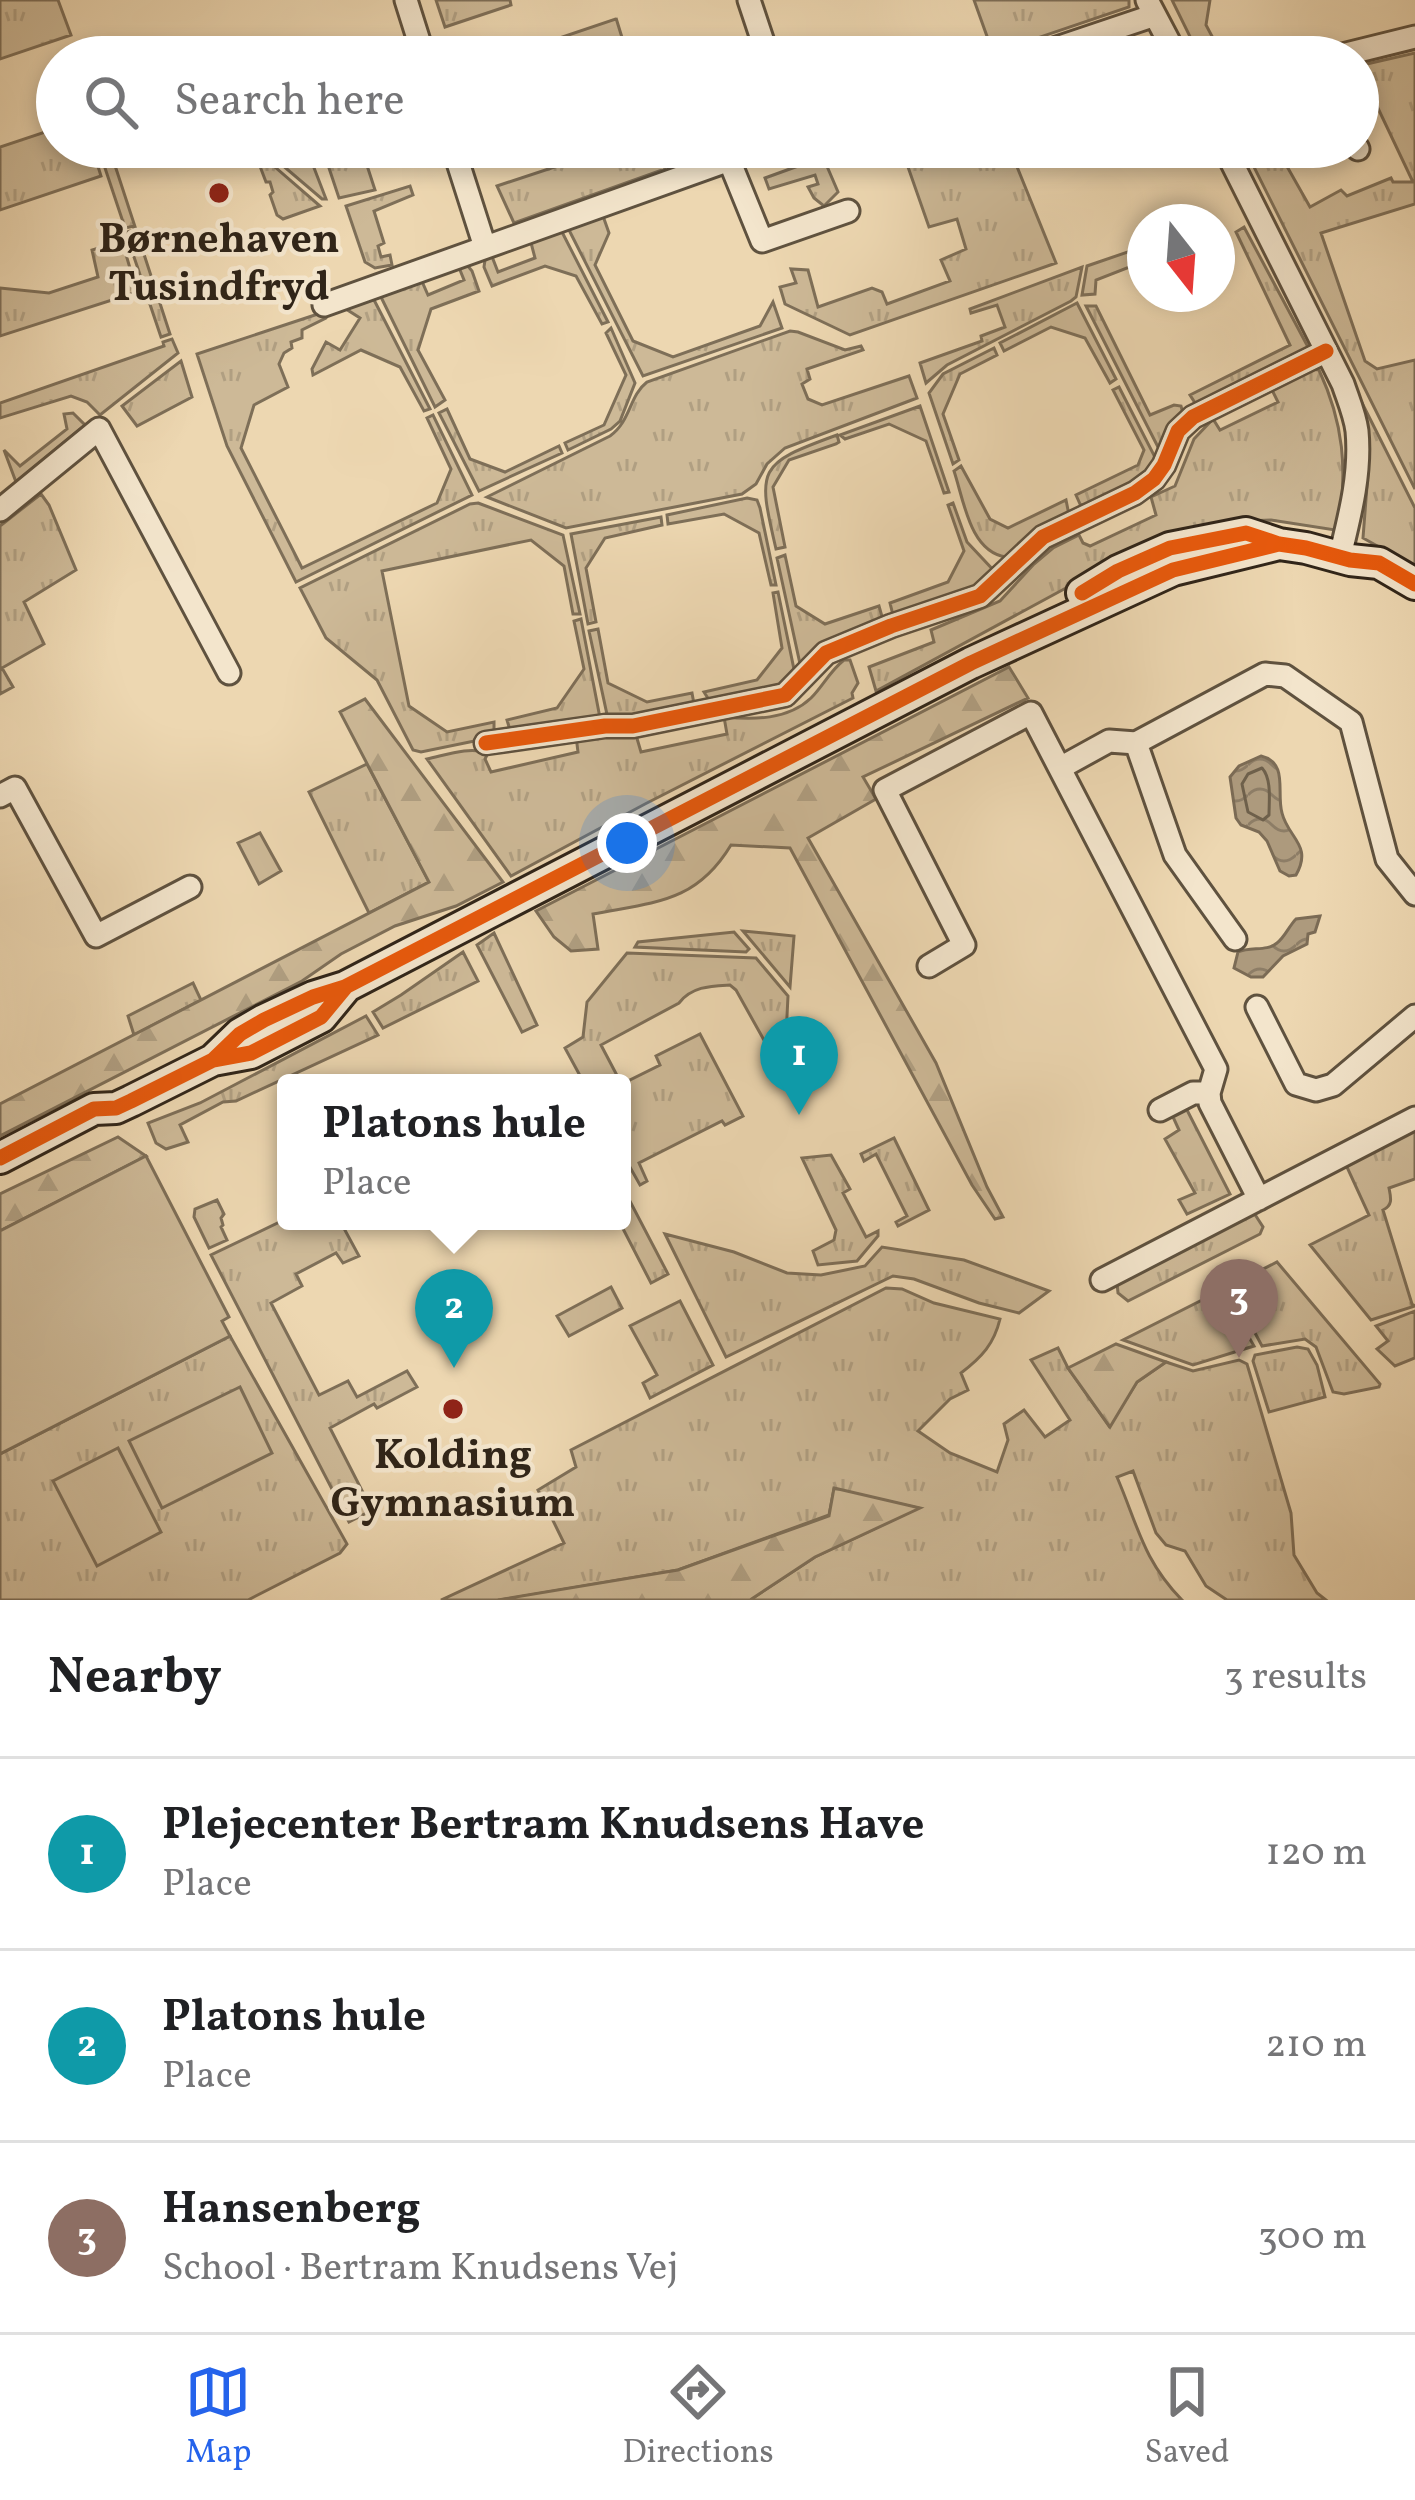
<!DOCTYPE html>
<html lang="en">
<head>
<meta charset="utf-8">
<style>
	body { margin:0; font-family:Vollkorn,serif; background:#f6f6f6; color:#202124 }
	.compass { position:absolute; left:1127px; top:204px; width:108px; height:108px; border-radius:50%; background:#fff; box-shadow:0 6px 18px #0003; rotate:163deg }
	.you { position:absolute; left:627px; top:843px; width:42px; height:42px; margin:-30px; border:9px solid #fff; border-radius:50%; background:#1a73e8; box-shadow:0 0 0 18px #1a73e833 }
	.badge { display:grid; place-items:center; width:78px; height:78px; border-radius:50%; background:#2563eb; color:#fff; font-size:39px; font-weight:700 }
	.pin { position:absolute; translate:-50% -99px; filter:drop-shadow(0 3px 6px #0008) }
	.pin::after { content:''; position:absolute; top:63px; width:42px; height:36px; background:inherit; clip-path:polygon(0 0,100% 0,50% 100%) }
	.popup { position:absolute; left:277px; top:1074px; width:354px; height:156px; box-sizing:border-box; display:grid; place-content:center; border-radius:12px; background:#fff; filter:drop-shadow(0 3px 9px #0005); font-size:39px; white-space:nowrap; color:#757577 }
	.popup b { font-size:45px; color:#202124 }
	.popup::after { content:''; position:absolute; left:50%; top:100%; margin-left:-24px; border:24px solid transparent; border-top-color:#fff }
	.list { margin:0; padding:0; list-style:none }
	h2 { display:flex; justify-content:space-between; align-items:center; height:156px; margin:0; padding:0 48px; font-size:51px }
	h2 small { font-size:39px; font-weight:400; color:#757577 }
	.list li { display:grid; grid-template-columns:78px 1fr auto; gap:36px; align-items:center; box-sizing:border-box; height:192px; padding:0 48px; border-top:3px solid #e0e0e0 }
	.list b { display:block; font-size:45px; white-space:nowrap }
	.list p { margin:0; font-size:39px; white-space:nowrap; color:#757577 }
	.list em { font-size:39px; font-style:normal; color:#757577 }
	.icon { flex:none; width:66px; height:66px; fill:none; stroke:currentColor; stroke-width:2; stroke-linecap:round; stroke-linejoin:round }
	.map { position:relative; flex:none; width:1415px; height:1600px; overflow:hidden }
	.search { position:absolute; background:#fff; box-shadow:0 6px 18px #0003; left:36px; right:36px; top:36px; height:132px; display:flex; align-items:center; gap:30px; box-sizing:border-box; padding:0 42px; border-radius:66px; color:#757577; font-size:45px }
	.sheet { height:732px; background:#fff }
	nav { display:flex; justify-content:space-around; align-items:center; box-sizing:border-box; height:168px; border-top:3px solid #e0e0e0; background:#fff; font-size:33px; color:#757577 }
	nav a { display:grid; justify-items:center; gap:6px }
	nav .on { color:#2563eb }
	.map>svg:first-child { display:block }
</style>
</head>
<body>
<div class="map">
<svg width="1415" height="1600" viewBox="0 0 1415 1600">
	<defs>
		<pattern id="grass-tufts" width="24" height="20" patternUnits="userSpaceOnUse" patternTransform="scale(3)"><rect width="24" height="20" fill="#cdb997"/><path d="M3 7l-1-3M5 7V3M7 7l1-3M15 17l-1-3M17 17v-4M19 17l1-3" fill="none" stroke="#b09f82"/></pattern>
		<pattern id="forest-firs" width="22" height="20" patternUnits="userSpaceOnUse" patternTransform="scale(3)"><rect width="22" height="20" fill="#cdb997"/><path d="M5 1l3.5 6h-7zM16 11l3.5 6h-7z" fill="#b09f82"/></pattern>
		<pattern id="water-waves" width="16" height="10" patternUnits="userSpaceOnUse" patternTransform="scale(3)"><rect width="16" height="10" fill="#ad9a7d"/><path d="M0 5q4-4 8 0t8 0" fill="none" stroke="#8d7d66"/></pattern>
	</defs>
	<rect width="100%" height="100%" fill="#edd7b1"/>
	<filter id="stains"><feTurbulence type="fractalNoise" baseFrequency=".00167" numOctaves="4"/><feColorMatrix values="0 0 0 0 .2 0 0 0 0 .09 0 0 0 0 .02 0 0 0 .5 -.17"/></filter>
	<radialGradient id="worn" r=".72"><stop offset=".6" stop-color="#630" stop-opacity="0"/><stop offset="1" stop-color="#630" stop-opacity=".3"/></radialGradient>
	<path fill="url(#grass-tufts)" stroke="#7e6f58" stroke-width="3" d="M 0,0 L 58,0 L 71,35 L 0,59 Z
		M 436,0 L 510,0 L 511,5 L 445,27 Z
		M 974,0 L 1129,0 L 1129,7 L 993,53 Z
		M 1172,0 L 1210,0 L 1206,25 L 1223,57 L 1200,57 Z
		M 616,18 L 628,57 L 503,57 L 616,19 Z
		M 1415,53 L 1415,204 L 1321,233 L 1365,361 L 1377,369 L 1415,360 L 1415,489 L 1244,147 L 1276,147 L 1310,207 L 1341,190 L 1347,196 L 1391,178 L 1393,182 L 1413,182 L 1358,66 Z
		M 57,128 L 57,147 L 92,147 L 101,176 L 0,210 L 0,147 Z
		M 98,147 L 109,147 L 170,334 L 161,337 L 133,254 L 142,250 L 140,247 L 132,250 L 127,232 L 134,230 L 134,226 L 125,228 Z
		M 261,147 L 306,147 L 326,199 L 322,199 Z
		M 322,147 L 361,147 L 375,190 L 339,198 Z
		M 615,147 L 657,147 L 665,169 L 514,223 L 497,186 Z
		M 901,147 L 1009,147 L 1056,263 L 850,335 L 785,304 L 780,287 L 796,283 L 791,269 L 808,270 L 818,307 L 872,288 L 882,292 L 887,304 L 950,281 L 941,260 L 966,249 L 957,219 L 929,227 Z
		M 253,148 L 320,206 L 283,219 L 277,215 L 270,195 L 273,192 L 270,182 L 266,182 Z
		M 823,157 L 838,192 L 824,206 L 814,198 L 808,187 L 818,184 L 815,175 L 769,189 L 765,178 Z
		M 410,186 L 413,195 L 374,211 L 384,243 L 378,246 L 381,257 L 390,255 L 392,265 L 375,268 L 365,262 L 346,206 Z
		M 603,216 L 609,233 L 595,265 L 633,341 L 673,357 L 760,326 L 773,302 L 782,328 L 643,376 L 568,228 Z
		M 1244,227 L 1308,347 L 1304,356 L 1199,409 L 1190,395 L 1290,345 L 1236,232 Z
		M 561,230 L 608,322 L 602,324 L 576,276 L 545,266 L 492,286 L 484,267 L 485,260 L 491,254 L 498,272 L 535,258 L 530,239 Z
		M 122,241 L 137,292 L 0,336 L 0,288 L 49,293 L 98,277 L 92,250 Z
		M 1145,246 L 1145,261 L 1096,280 L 1095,294 L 1082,295 L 1087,266 Z
		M 458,265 L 467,265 L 472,271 L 479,291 L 431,309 L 418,350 L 445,400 L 435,407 L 379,293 L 420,277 L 428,295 L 464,280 Z
		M 1082,267 L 1076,297 L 1071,301 L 947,365 L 926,383 L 920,363 L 982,341 L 981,336 L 1005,327 L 997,305 L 971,313 L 970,309 Z
		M 372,296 L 430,409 L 424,411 L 400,367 L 361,350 L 313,375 L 312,369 L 326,342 L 340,350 L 360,318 L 346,309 L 349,305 Z
		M 1077,303 L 1116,379 L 1110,383 L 1085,338 L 1051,327 L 1004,351 L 1000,343 Z
		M 1086,306 L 1096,306 L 1150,415 L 1174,405 L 1181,406 L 1183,413 L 1162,450 L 1159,449 Z
		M 327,311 L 326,318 L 302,330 L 302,338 L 291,342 L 292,348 L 284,353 L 279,364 L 288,387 L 254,405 L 241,448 L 302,568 L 437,503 L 451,469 L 427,418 L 433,415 L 472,495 L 296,582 L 227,446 L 197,354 Z
		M 611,328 L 635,383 L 620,421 L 611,429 L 568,450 L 565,443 L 604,425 L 626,375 L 606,333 Z
		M 790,331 L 798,332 L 845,350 L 861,346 L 863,350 L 807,369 L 810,379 L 802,384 L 808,399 L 822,405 L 909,376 L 917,398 L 785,448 L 767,464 L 756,484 L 742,494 L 566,528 L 487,497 L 610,436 C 631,421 629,396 647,382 Z
		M 172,339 L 178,353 L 100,415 L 87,402 L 71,396 L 0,418 L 0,403 L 164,346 L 163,342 Z
		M 994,348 L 997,355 L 960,374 L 943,414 L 959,460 L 953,464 L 929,393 L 943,374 Z
		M 181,361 L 192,397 L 137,426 L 122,406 Z
		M 1311,369 L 1319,370 C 1344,424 1347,468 1339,527 L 1335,530 L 1271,520 L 1220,522 L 1162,536 L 876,691 L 869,667 L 934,642 L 931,630 L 1000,601 L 1034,564 L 1053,548 L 1079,535 L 1083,543 L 1090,546 L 1156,515 L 1151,497 L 1175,486 L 1194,439 L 1213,419 L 1220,430 L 1278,402 L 1271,388 Z
		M 1119,387 L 1158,463 L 1155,471 L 1086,507 L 1080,504 L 1076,495 L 1138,465 L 1144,450 L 1113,390 Z
		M 1356,391 L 1415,508 L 1415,567 L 1363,538 L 1368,473 L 1364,432 Z
		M 920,406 L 949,492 L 944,493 L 926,441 L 889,424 L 845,439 L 840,435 Z
		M 447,409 L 470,459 L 505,472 L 559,446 L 562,453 L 479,491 L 439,413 Z
		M 73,413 L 85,425 L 16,482 L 4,450 L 20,466 L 67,429 L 64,414 Z
		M 837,435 L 839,442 L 836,444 L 789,460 L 773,487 L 785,547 L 776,549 C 757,468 757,464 837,435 Z
		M 961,466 L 990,519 L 1008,528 L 1066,500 L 1069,515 L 1027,539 L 1006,557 C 970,552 964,501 954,471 Z
		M 41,494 L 49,505 L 76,570 L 24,602 L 44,644 L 2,668 L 13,687 L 0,694 L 0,526 Z
		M 747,498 L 757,500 L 760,508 L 776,585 L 771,585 L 759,533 L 724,514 L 668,524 L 667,515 Z
		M 478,503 L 563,535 L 580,614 L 573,614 L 564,566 L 531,540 L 382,571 L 409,706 L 447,732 L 494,722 L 494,737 L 421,752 L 413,750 L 377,680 L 326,638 L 300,588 L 470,504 Z
		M 953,503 L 967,542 L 997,574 L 986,584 L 893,615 L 890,603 L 948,582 L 964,551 L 948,505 Z
		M 661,517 L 662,525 L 605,538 L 586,568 L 596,622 L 588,624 L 571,534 Z
		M 785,555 L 796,606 L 825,624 L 879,606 L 883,620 L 802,673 L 777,558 Z
		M 778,592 L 796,679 L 790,684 L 711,703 L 704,692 L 757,680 L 782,648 L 773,593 Z
		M 581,619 L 600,718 L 510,730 L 507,720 L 557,708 L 584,669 L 574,621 Z
		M 598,629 L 608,683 L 647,702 L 692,693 L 694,704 L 690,708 L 608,719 L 589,631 Z
		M 844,660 L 850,660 L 858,683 L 852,693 L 853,698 L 645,804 L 511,876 L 427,759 C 446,755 469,746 488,753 L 485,759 L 491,772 L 578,752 L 576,736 L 636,735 L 641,752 L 727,734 L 724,717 C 753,720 788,720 811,698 C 823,686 830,671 844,660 Z
		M 367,764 L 429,882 L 369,913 L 309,792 Z
		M 260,833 L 281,871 L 259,884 L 238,843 Z
		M 743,931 L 794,936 L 790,987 Z
		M 734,932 L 749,949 L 746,952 L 635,947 L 638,942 Z
		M 494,933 L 537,1025 L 522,1032 L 477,945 Z
		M 463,952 L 478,981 L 383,1028 L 373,1012 L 401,995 Z
		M 627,953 L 756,958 L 788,996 L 784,1076 L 736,990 L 730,985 C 712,986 692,986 679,1003 L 601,1045 L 621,1083 L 584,1083 L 565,1048 L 583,1037 L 587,1002 Z
		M 193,983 L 201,1000 L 134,1035 L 128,1016 Z
		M 366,1016 L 378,1035 L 236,1101 L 223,1102 L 180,1125 L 188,1142 L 166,1149 L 156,1143 L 148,1123 L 200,1103 Z
		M 700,1034 L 743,1116 L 725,1125 L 722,1121 L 639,1163 L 647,1181 L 640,1185 L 622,1153 L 622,1084 L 660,1065 L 656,1056 Z
		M 1187,1110 L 1230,1194 L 1187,1214 L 1179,1200 L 1195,1193 L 1165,1139 L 1179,1130 L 1173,1117 Z
		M 1415,1129 L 1415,1179 L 1389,1188 C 1391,1198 1393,1205 1383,1210 L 1412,1304 L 1415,1306 L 1371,1320 L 1310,1245 L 1369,1215 L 1346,1165 Z
		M 894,1138 L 929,1210 L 898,1226 L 896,1222 L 907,1216 L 876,1154 L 864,1161 L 861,1154 Z
		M 831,1155 L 850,1189 L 843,1193 L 866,1237 L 878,1231 L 878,1236 L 857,1261 L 818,1265 L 813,1251 L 834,1240 L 836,1230 L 802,1158 Z
		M 622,1186 L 668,1274 L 651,1283 L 619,1221 L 622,1221 Z
		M 217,1200 L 224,1214 L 221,1218 L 223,1225 L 221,1227 L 227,1240 L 209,1248 L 194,1217 L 195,1209 Z
		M 1254,1213 L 1263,1227 L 1260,1234 L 1128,1301 L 1118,1293 L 1117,1283 Z
		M 286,1219 L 286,1221 L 340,1221 L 359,1256 L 343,1263 L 336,1253 L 296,1274 L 302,1286 L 271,1303 L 319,1395 L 348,1381 L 357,1397 L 407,1371 L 417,1387 L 377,1408 L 374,1404 L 330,1428 L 372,1510 L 349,1522 L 211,1255 Z
		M 665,1234 L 734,1252 L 787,1273 L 821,1275 L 865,1266 L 882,1247 L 964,1260 L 1049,1291 L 1019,1313 L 979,1303 L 914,1279 L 893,1276 L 726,1357 Z
		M 1277,1262 L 1380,1384 L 1379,1387 L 1344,1394 L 1333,1392 L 1316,1347 L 1305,1339 L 1262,1346 L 1230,1286 Z
		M 611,1287 L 622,1308 L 569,1336 L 557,1316 Z
		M 886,1288 L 902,1289 L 934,1303 L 1000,1319 C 994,1344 982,1357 961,1373 L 968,1390 L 950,1399 L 918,1431 L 950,1453 L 997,1472 L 1008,1440 L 1004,1424 L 1024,1410 L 1045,1437 L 1070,1420 L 1031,1360 L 1058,1348 L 1068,1368 L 1109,1426 L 1137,1382 L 1166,1362 L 1193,1371 L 1239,1360 L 1247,1364 L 1291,1513 L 1294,1555 L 1317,1593 L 1326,1600 L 1227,1600 L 1206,1586 L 1185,1551 L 1166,1545 L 1156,1533 L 1133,1471 L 1117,1477 C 1138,1526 1143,1560 1182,1600 L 750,1600 L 815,1557 L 918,1508 L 834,1489 L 829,1515 L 678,1570 L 500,1600 L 441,1600 L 564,1543 L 538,1490 L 576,1467 L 571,1450 Z
		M 1222,1290 L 1254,1346 L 1193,1365 L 1123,1340 Z
		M 680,1301 L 713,1365 L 650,1398 L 643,1383 L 657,1375 L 630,1326 Z
		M 1415,1311 L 1415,1358 L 1395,1366 L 1377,1349 L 1388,1341 L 1376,1326 Z
		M 230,1336 L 347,1544 L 340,1553 L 248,1600 L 0,1600 L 0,1454 Z
		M 1297,1347 L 1308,1349 L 1317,1365 L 1325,1397 L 1269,1412 L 1253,1361 L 1255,1355 Z"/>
	<path fill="url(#forest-firs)" stroke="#7e6f58" stroke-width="3" d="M 1009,667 L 1028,698 L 863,777 L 876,799 L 808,838 L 936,1063 L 987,1187 L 1003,1217 L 995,1219 L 972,1185 L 790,848 L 731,845 C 696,903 655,902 593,914 L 598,949 L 571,951 L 554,937 L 536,911 Z
		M 365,699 L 503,882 L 456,906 L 395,926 L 341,954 L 302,981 L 0,1136 L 0,1104 L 429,882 L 340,712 Z
		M 118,1137 L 146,1156 L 0,1231 L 0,1194 Z
		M 1116,1344 L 1166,1362 L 1137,1382 L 1110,1427 L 1068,1368 Z
		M 834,1488 L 920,1508 L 815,1557 L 750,1600 L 498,1600 L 678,1570 L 829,1516 Z"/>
	<path fill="#cdb997" stroke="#7e6f58" stroke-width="3" d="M 146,1156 L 229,1317 L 222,1321 L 230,1336 L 0,1454 L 0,1231 Z
		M 240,1387 L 272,1453 L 162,1508 L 129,1441 Z
		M 118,1448 L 161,1532 L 97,1566 L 53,1481 Z"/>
	<path fill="url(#water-waves)" stroke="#7b6b55" stroke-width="3" d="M 1261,756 C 1289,763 1276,792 1282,813 C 1288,838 1313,845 1296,875 L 1289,876 L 1280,871 L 1267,841 L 1259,832 L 1241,825 L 1236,818 L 1230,777 L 1239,766 Z
		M 1320,916 L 1315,932 L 1308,934 L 1307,944 L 1283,956 L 1263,977 L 1251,977 L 1234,968 L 1238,952 C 1251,946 1266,952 1277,943 C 1285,937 1289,926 1296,919 Z"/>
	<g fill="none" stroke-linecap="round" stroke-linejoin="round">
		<path stroke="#6e604b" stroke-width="3" d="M 1262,768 C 1272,779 1269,801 1269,815 L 1263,820 L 1248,812 L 1242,784 L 1248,774 Z"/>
		<g stroke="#5f523f" stroke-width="27">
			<path id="street" d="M 406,0 L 424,57
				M 749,0 L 768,57
				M 1147,0 L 1177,57
				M 1030,57 L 1155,15
				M 1334,57 L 1415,37
				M 453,147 L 485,247
				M 1224,147 L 1343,384 C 1348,399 1355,415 1357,431 C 1361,473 1350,515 1340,556
				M 1357,147 L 1358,149
				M 729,160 L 762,241 L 848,211
				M 324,305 L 766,147
				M 0,510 L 99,429 L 229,673
				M 486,743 L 605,726 L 633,726 L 785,695 L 826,653 L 891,626 L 980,596 L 1043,537 L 1135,493 L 1154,479 L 1164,465 L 1178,431 L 1193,417 L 1326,351
				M 1136,743 L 1175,855 L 1235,939
				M 1060,768 L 1109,741 L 1136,743 L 1265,674 L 1285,676 L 1351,722 L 1387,859 L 1415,894
				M 0,796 L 15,788 L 96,936 L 190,887
				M 929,966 L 964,945 L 885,790 L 1031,713 L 1216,1069 L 1209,1093 L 1210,1103 L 1259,1199
				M 1257,1007 L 1296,1084 L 1316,1090 L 1333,1085 L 1415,1016
				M 1160,1110 L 1193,1093 L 1209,1093
				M 1102,1280 L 1415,1118"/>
		</g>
		<g stroke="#302519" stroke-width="36">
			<path id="secondary" d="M 1082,593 L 1118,571 L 1170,548 L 1246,533 L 1279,544 L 1306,548 L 1350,560 L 1379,563 L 1415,584
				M 213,1060 L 251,1053 L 321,1017 L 345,988
				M 0,1158 L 94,1109 L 116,1108 L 131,1101 L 213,1060 L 240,1034 L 264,1020 L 313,997 L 345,987 L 971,663 L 1173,570 L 1279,544"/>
		</g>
		<use href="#street" stroke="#f3e5cc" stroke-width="21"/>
		<use href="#secondary" stroke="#f3e5cc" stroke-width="30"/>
		<g stroke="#f3e5cc" stroke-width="22">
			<path id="cycleway" d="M 1082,593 L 1118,571 L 1170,548 L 1246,533 L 1279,544 L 1306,548 L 1350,560 L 1379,563 L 1415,584
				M 486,743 L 605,726 L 633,726 L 785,695 L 826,653 L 891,626 L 980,596 L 1043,537 L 1135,493 L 1154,479 L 1164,465 L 1178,431 L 1193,417 L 1326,351
				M 213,1060 L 251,1053 L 321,1017 L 345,988
				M 0,1158 L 94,1109 L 116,1108 L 131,1101 L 213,1060 L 240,1034 L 264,1020 L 313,997 L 345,987 L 971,663 L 1173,570 L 1279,544"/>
		</g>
		<use href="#cycleway" stroke="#e8590c" stroke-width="15"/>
	</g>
	<g fill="#8f2418" stroke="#f3e5cc" stroke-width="4.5">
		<circle cx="219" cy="193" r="12"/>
		<circle cx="453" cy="1409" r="12"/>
	</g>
	<g text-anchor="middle" stroke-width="9" stroke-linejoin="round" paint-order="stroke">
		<g font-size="42" font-weight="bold" fill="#302519" stroke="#f3e5cc">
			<text x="219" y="252">Børnehaven<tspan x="219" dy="48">Tusindfryd</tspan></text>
			<text x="453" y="1468">Kolding<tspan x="453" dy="48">Gymnasium</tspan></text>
		</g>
	</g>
	<rect width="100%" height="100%" filter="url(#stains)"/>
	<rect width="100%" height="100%" fill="url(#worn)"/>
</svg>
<svg class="compass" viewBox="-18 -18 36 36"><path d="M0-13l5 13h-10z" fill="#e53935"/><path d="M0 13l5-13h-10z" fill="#757577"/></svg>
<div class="you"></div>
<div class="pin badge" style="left:799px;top:1115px;background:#0f9aa8">1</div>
<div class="pin badge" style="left:454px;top:1368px;background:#0f9aa8">2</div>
<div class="popup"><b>Platons hule</b>Place</div>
<div class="pin badge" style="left:1239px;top:1358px;background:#8d6e63">3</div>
<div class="search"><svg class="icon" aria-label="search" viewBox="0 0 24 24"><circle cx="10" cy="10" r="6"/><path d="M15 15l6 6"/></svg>Search here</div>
</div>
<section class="sheet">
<h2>Nearby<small>3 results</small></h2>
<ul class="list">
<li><span class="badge" style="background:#0f9aa8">1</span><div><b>Plejecenter Bertram Knudsens Have</b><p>Place</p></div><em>120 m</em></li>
<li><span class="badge" style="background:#0f9aa8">2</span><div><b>Platons hule</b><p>Place</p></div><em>210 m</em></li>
<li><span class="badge" style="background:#8d6e63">3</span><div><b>Hansenberg</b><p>School · Bertram Knudsens Vej</p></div><em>300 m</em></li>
</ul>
</section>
<nav>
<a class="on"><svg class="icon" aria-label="map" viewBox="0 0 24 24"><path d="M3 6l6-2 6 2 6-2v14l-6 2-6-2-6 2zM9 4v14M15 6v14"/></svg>Map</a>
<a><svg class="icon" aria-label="directions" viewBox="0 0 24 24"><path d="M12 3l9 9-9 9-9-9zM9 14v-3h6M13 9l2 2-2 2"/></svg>Directions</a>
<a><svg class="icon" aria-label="saved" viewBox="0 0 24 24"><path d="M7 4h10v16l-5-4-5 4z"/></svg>Saved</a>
</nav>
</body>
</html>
